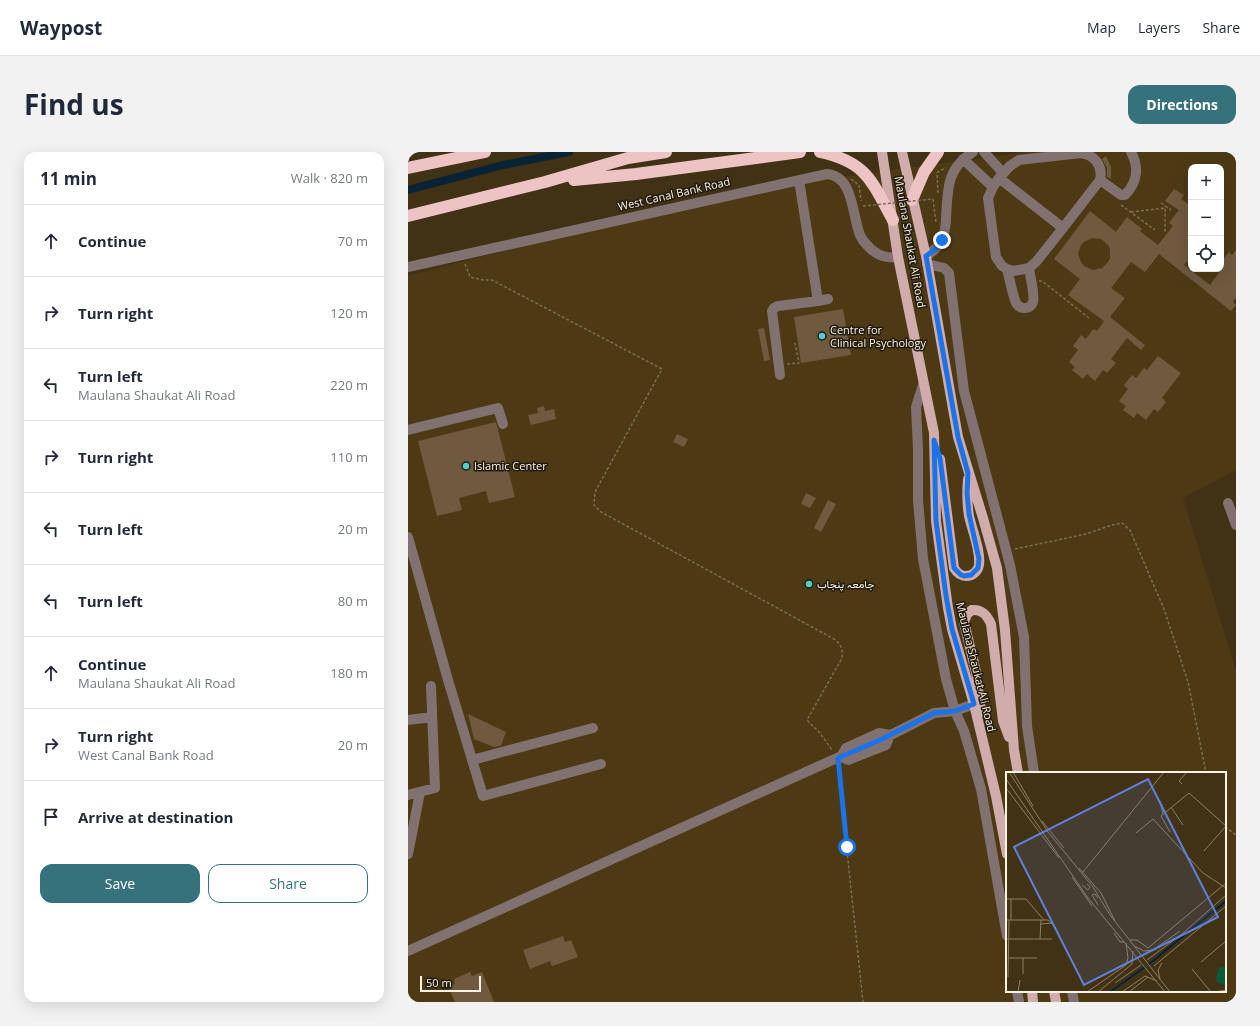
<!DOCTYPE html>
<html lang="en">
<head>
<meta charset="utf-8">
<style>
	body { margin:0; font-family:"Open Sans",Vazirmatn,sans-serif; background:#f2f2f3; color:#1f2937 }
	.controls { position:absolute; right:12px; top:12px; display:grid; overflow:hidden; border-radius:8px; box-shadow:0 4px 16px #0002 }
	.controls button { width:36px; height:36px; display:grid; place-items:center; padding:0; border:0; border-bottom:1px solid #e0e1e3; background:#fff; color:#1f2937; font:20px sans-serif }
	.scale { position:absolute; left:12px; bottom:10px; width:61px; box-sizing:border-box; padding-left:4px; border:2px solid #fdf3e3; border-top:0; font-size:11px; line-height:14px; white-space:nowrap; color:#fdf3e3; -webkit-text-stroke:3px #221b0f; paint-order:stroke }
	.stop { position:absolute; width:12px; height:12px; margin:-9px; border:3px solid #1a73e8; border-radius:50%; background:#fff }
	.stop.end { background:#1a73e8; border-color:#fff; box-shadow:0 1px 4px #0008 }
	.list { margin:0; padding:0; list-style:none }
	h2 { display:flex; justify-content:space-between; align-items:center; height:52px; margin:0; padding:0 16px; font-size:17px }
	h2 small { font-size:13px; font-weight:400; color:#747a83 }
	.list li { display:grid; grid-template-columns:26px 1fr auto; gap:12px; align-items:center; box-sizing:border-box; height:72px; padding:0 16px; border-top:1px solid #e0e1e3 }
	.list b { display:block; font-size:15px; white-space:nowrap }
	.list p { margin:0; font-size:13px; white-space:nowrap; color:#747a83 }
	.list em { font-size:13px; font-style:normal; color:#747a83 }
	.actions { display:flex; gap:8px; padding:12px 16px }
	.actions a { flex:1; padding:9px 0; border:1px solid #36727c; border-radius:12px; text-align:center; font-size:14px; color:#36727c }
	.actions .main { background:#36727c; color:#fff }
	.icon { flex:none; width:22px; height:22px; fill:none; stroke:currentColor; stroke-width:2; stroke-linecap:round; stroke-linejoin:round }
	.map { position:relative; flex:none; width:828px; height:850px; overflow:hidden; border-radius:12px }
	header { display:flex; align-items:center; gap:24px; box-sizing:border-box; height:56px; padding:0 20px; background:#fff; border-bottom:1px solid #e0e1e3 }
	header strong { font-size:19px }
	nav { display:flex; gap:22px; margin-inline-start:auto; font-size:14px }
	.intro { display:flex; align-items:center; justify-content:space-between; box-sizing:border-box; height:96px; padding:0 24px }
	h1 { margin:0; font-size:28px }
	.button { padding:10px 18px; border-radius:12px; background:#36727c; color:#fff; font-size:14px; font-weight:700 }
	main { display:flex; gap:24px; padding:0 24px }
	aside { flex:1; background:#fff; border-radius:12px; box-shadow:0 4px 16px #0002 }
	.map>svg:first-child { display:block }
</style>
</head>
<body>
<header>
<strong>Waypost</strong>
<nav><a>Map</a><a>Layers</a><a>Share</a></nav>
</header>
<div class="intro"><h1>Find us</h1><a class="button">Directions</a></div>
<main>
<aside>
<h2>11 min<small>Walk · 820 m</small></h2>
<ul class="list">
<li><svg class="icon" aria-label="ahead" viewBox="0 0 24 24"><path d="M12 20V5M6 11l6-6 6 6"/></svg><div><b>Continue</b></div><em>70 m</em></li>
<li><svg class="icon" aria-label="right" viewBox="0 0 24 24"><path d="M7 20v-9h11M14 6l5 5-5 5"/></svg><div><b>Turn right</b></div><em>120 m</em></li>
<li><svg class="icon" aria-label="left" viewBox="0 0 24 24"><path d="M17 20v-9H6M10 6l-5 5 5 5"/></svg><div><b>Turn left</b><p>Maulana Shaukat Ali Road</p></div><em>220 m</em></li>
<li><svg class="icon" aria-label="right" viewBox="0 0 24 24"><path d="M7 20v-9h11M14 6l5 5-5 5"/></svg><div><b>Turn right</b></div><em>110 m</em></li>
<li><svg class="icon" aria-label="left" viewBox="0 0 24 24"><path d="M17 20v-9H6M10 6l-5 5 5 5"/></svg><div><b>Turn left</b></div><em>20 m</em></li>
<li><svg class="icon" aria-label="left" viewBox="0 0 24 24"><path d="M17 20v-9H6M10 6l-5 5 5 5"/></svg><div><b>Turn left</b></div><em>80 m</em></li>
<li><svg class="icon" aria-label="ahead" viewBox="0 0 24 24"><path d="M12 20V5M6 11l6-6 6 6"/></svg><div><b>Continue</b><p>Maulana Shaukat Ali Road</p></div><em>180 m</em></li>
<li><svg class="icon" aria-label="right" viewBox="0 0 24 24"><path d="M7 20v-9h11M14 6l5 5-5 5"/></svg><div><b>Turn right</b><p>West Canal Bank Road</p></div><em>20 m</em></li>
<li><svg class="icon" aria-label="arrive" viewBox="0 0 24 24"><path d="M6 21V4h12l-3 4 3 4H6"/></svg><div><b>Arrive at destination</b></div></li>
</ul>
<div class="actions"><a class="main">Save</a><a>Share</a></div>
</aside>
<div class="map">
<svg width="828" height="850" viewBox="0 0 828 850">
	<rect width="100%" height="100%" fill="#413215"/>
	<path fill="#4d3a15" fill-rule="evenodd" d="M 619,0 L 828,0 L 828,318 L 775,346 L 828,519 L 828,850 L 0,850 L 0,124 L 56,109 L 263,59 L 425,26 ZM 783,15 L 813,15 L 813,117 L 783,117 ZM 599,621 L 817,621 L 817,839 L 599,839 Z"/>
	<g fill="none" stroke-linecap="round" stroke-linejoin="round">
		<path stroke="#082236" stroke-width="8" d="M 0,38 L 95,13 L 161,0"/>
	</g>
	<path fill="#6f593f" fill-rule="evenodd" d="M 698,4 L 703,15 L 703,27 L 699,25 L 699,16 L 694,7 Z
		M 766,37 L 776,43 L 773,47 L 783,54 L 783,105 L 776,113 L 802,133 L 816,114 L 813,110 L 821,100 L 824,103 L 828,98 L 828,146 L 825,150 L 828,153 L 823,159 L 751,102 L 737,120 L 723,110 L 703,136 L 717,146 L 702,165 L 737,193 L 733,198 L 719,186 L 703,207 L 708,211 L 699,221 L 695,218 L 687,229 L 679,222 L 675,227 L 664,218 L 667,215 L 661,210 L 670,198 L 665,194 L 673,183 L 678,187 L 685,177 L 689,179 L 696,169 L 660,143 L 672,127 L 646,107 L 682,59 L 708,80 L 719,65 L 734,77 L 732,79 L 750,93 L 765,74 L 761,71 L 771,58 L 757,49 ZM 684,86 L 693,87 L 700,93 L 702,97 L 702,106 L 700,110 L 694,116 L 689,117 L 685,118 L 676,114 L 673,110 L 670,102 L 673,93 L 676,90 Z
		M 435,157 L 443,203 L 393,211 L 386,165 Z
		M 356,176 L 362,208 L 356,209 L 350,177 Z
		M 750,204 L 773,221 L 754,246 L 758,250 L 750,260 L 746,257 L 738,268 L 729,261 L 726,266 L 715,258 L 718,254 L 711,249 L 720,237 L 716,233 L 724,223 L 728,226 L 736,216 L 739,218 Z
		M 136,254 L 137,259 L 146,257 L 148,267 L 123,273 L 120,263 L 130,261 L 129,256 Z
		M 88,270 L 107,345 L 81,351 L 78,339 L 51,346 L 54,358 L 29,364 L 10,289 Z
		M 269,282 L 280,287 L 276,295 L 265,290 Z
		M 398,341 L 408,346 L 402,356 L 393,352 Z
		M 420,348 L 428,352 L 413,380 L 406,376 Z
		M 60,562 L 98,580 L 93,594 L 86,595 L 66,587 Z
		M 155,784 L 157,790 L 163,788 L 170,805 L 144,814 L 142,809 L 122,817 L 115,798 Z
		M 62,820 L 64,824 L 74,820 L 86,850 L 47,850 L 40,834 L 47,832 L 46,827 Z"/>
	<g fill="none" stroke-linecap="round" stroke-linejoin="round">
		<path stroke="#7b6d54" stroke-width="1.5" stroke-dasharray="3 2" stroke-linecap="butt" d="M 443,27 L 451,33 L 453,49
			M 530,41 L 529,21 L 531,19 L 538,16
			M 525,47 L 528,70
			M 753,51 L 763,58
			M 713,53 L 747,78
			M 723,60 L 757,56 L 757,81
			M 57,112 L 62,125 L 75,128 L 84,128 L 254,217 L 187,340 L 186,353 L 193,360 L 426,487 C 433,492 435,497 434,506 L 399,568 L 412,581 L 424,598
			M 631,129 L 634,129 L 681,166
			M 379,212 L 391,211 L 387,191
			M 607,397 L 678,382 L 704,373 L 714,371 L 722,378 L 756,457 L 780,530 L 798,621
			M 430,614 L 455,850
			M 817,675 L 828,683"/>
		<path stroke="#827171" stroke-width="10" d="M 576,0 L 595,21
			M 555,7 L 585,35
			M 591,26 L 655,76 L 692,28 C 695,14 687,3 673,1 L 611,8 L 602,14 L 591,26 L 585,35 L 580,46 L 588,105 L 594,114 L 599,117 L 606,119 L 621,116 L 628,110 L 655,76
			M 391,28 L 410,149 L 420,147
			M 692,28 L 713,43 L 717,43 C 730,30 731,15 723,0
			M 518,104 C 524,100 530,96 533,89 C 537,81 538,73 538,65 C 540,37 538,17 565,0
			M 519,112 L 536,116 L 541,121 L 556,239 L 602,413 L 616,485 L 619,574 L 626,621
			M 0,115 L 419,22 C 446,24 444,64 452,83 C 455,90 459,93 464,98 C 473,105 479,106 490,105
			M 599,117 C 602,128 604,141 608,151 C 612,158 623,158 625,150 C 627,143 622,124 621,116
			M 372,223 L 364,159 L 366,156 L 370,154 L 410,149
			M 515,233 L 508,255 L 510,297 L 510,348 L 515,407 L 538,527 L 547,559 L 556,579 L 573,637 L 599,784
			M 0,278 L 90,256 L 95,272
			M 820,351 L 828,373
			M 0,385 L 40,528 L 75,644 L 193,612
			M 0,568 L 24,565
			M 471,581 L 482,583 L 478,593 L 440,608 L 433,605 L 438,596 Z
			M 64,608 L 185,576
			M 0,643 L 27,636 L 23,534
			M 0,702 L 12,640
			M 0,799 L 429,606 L 473,588 L 526,561 L 547,559 L 566,552
			M 609,839 L 611,850
			M 664,839 L 666,850"/>
		<path stroke="#d0acac" stroke-width="10" d="M 474,0 L 490,105 L 526,281 L 528,369 L 540,456 L 544,477 L 566,552 L 588,644 L 599,702
			M 494,0 L 518,104 L 550,285 L 575,366 L 589,416 L 597,478 L 606,598 L 610,621
			M 532,307 L 546,416 C 549,421 552,424 558,424 C 565,424 570,419 571,413 C 573,399 564,378 561,364 C 559,352 559,339 560,327
			M 573,560 L 568,520 L 556,470 L 559,462 L 564,458 C 574,457 579,463 583,472 L 595,569 L 601,585
			M 624,839 L 625,850
			M 646,839 L 648,850"/>
		<path stroke="#eec3c3" stroke-width="12" d="M 412,0 C 459,10 464,30 485,68
			M 0,16 L 77,0
			M 166,28 L 228,22 L 392,0
			M 504,48 L 516,20 L 530,0
			M 0,64 L 137,30 L 220,6 L 258,0"/>
		<path stroke="#7b6d54" stroke-width="1.5" stroke-dasharray="3 2" stroke-linecap="butt" d="M 455,54 L 525,47"/>
	</g>
	<g fill="none" stroke-linecap="round" stroke-linejoin="round">
		<path stroke="#1a73e8" stroke-width="5" d="M 439,695 L 430,606 L 472,588 L 526,561 L 547,559 L 566,552 L 544,477 L 538,444 L 528,369 L 526,288 L 532,306 L 546,416 L 553,423 L 556,424 L 563,423 L 570,416 L 571,407 L 561,362 L 559,341 L 560,321 L 550,285 L 518,104 L 529,96 L 534,88"/>
	</g>
	<g fill="#51ccd1" stroke="#221b0f" stroke-width="1.5">
		<circle cx="414" cy="184" r="4"/>
		<circle cx="58" cy="314" r="4"/>
		<circle cx="401" cy="432" r="4"/>
	</g>
	<g text-anchor="middle" stroke-width="3" stroke-linejoin="round" paint-order="stroke">
		<g font-size="11" fill="#fdf3e3" stroke="#221b0f">
			<text transform="translate(266 42) rotate(-13)" y="4">West Canal Bank Road</text>
			<text transform="translate(502 90) rotate(80)" y="4">Maulana Shaukat Ali Road</text>
			<text transform="translate(568 515) rotate(76)" y="4">Maulana Shaukat Ali Road</text>
		</g>
		<g font-size="11" fill="#fdf3e3" stroke="#221b0f" text-anchor="start">
			<text x="422" y="182">Centre for<tspan x="422" dy="13">Clinical Psychology</tspan></text>
			<text x="66" y="318">Islamic Center</text>
			<text x="409" y="436">جامعہ پنجاب</text>
		</g>
	</g>
	<g transform="translate(598 620)">
		<rect width="220" height="220" fill="#413215"/>
		<path d="M 220,194 L 220,214 L 211,210 L 210,206 L 213,196 Z" fill="#055c37"/>
		<path fill="none" stroke="#082236" stroke-width="2" d="M 142,193 L 220,129M 104,220 L 139,195"/>
		<path fill="none" stroke="#8c7f67" stroke-width="1" d="M 3,0 L 42,60 L 87,115 L 104,143 L 164,220M 7,0 L 27,34M 0,7 L 82,126 L 159,220M 176,12 L 173,9 L 181,0M 0,16 L 53,86M 154,29 L 157,42M 165,35 L 177,53M 36,49 L 58,76M 164,60 L 155,44 L 183,21 L 220,54M 130,61 L 147,47 L 197,101 L 220,116M 198,79 L 220,54M 73,96 L 95,121 L 109,149M 77,100 L 158,0M 66,105 L 86,134M 76,113 L 82,118 L 84,115 L 81,112M 0,127 L 20,127 L 38,148M 5,127 L 5,148M 92,133 L 86,123 L 89,122 L 92,126M 0,148 L 42,148 L 50,156M 34,152 L 46,151M 108,161 L 114,170 L 118,170M 0,167 L 46,167M 34,167 L 35,148M 124,168 L 131,168 L 142,176 L 220,111M 128,174 L 138,179 L 147,178 L 174,159M 2,186 L 31,186M 141,188 L 176,162 L 220,123M 195,190 L 220,169M 148,194 L 220,134M 186,197 L 205,220M 17,202 L 17,186M 2,205 L 3,148M 154,207 L 152,198 L 156,191M 109,211 L 135,193M 12,220 L 14,208M 81,220 L 120,193 L 122,186 L 120,171M 92,220 L 126,192 L 127,179M 116,220 L 139,204 L 151,209M 123,220 L 142,205M 208,220 L 220,218"/>
		<path fill="#6080db" fill-opacity="0.15" stroke="#6080db" stroke-width="2" d="M 142,7 L 212,145 L 78,213 L 8,75 Z"/>
		<rect width="220" height="220" fill="none" stroke="#fdf3e3" stroke-width="2"/>
	</g>
</svg>
<div class="controls">
<button>+</button>
<button>−</button>
<button><svg class="icon" aria-label="locate" viewBox="0 0 24 24"><circle cx="12" cy="12" r="6"/><path d="M12 2v4M12 18v4M2 12h4M18 12h4"/></svg></button>
</div>
<div class="scale">50 m</div>
<div class="stop" style="left:439px;top:695px"></div>
<div class="stop end" style="left:534px;top:88px"></div>
</div>
</main>
</body>
</html>
